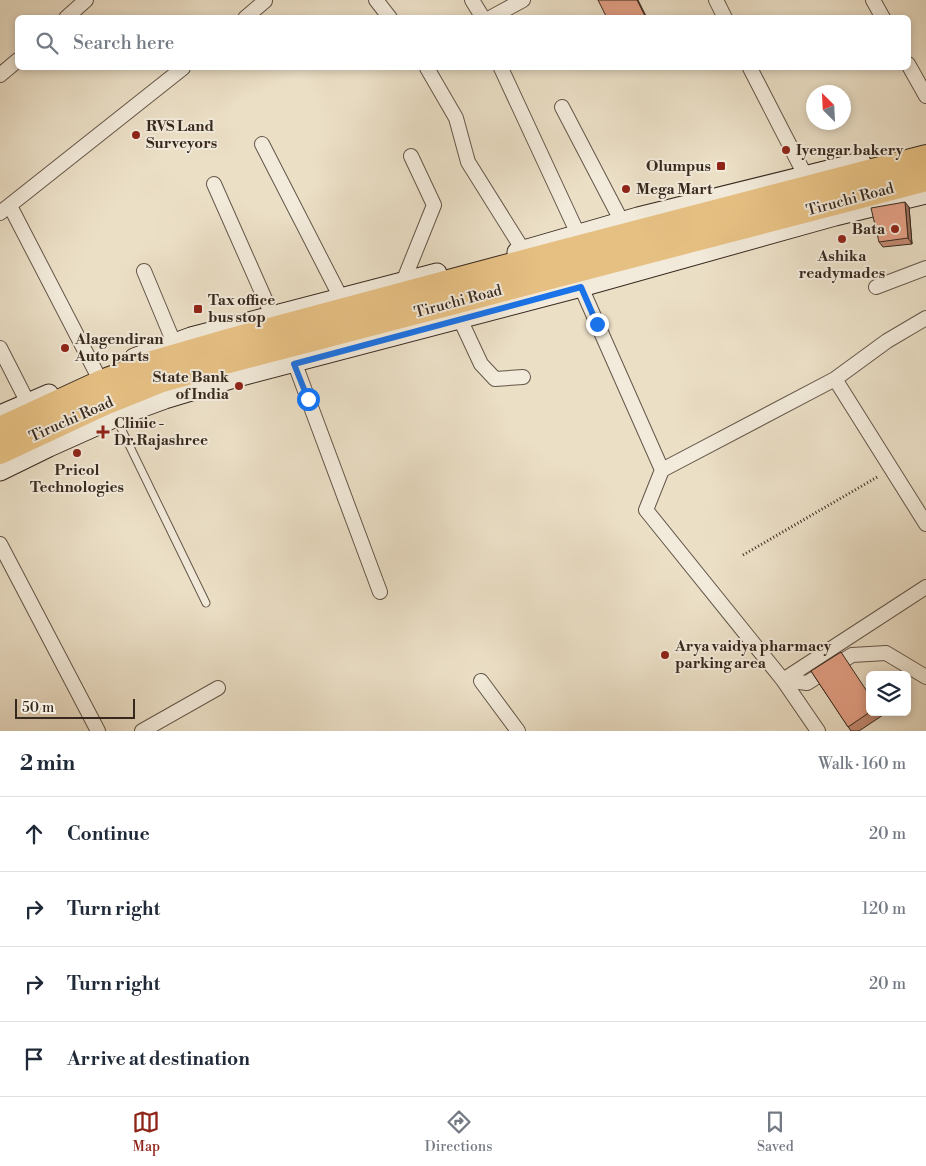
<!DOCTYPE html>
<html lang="en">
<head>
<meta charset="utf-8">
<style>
	body { margin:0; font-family:"Libre Bodoni",serif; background:#f2f2f3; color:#1f2937 }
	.controls { position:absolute; right:15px; bottom:15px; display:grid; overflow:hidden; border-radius:8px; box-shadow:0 2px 8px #0003 }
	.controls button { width:45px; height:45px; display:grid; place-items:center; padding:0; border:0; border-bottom:1px solid #e0e1e3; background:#fff; color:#1f2937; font:25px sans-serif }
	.compass { position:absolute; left:806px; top:85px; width:45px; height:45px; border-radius:50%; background:#fff; box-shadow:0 2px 8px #0003; rotate:336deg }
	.scale { position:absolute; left:15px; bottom:12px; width:120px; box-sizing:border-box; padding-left:5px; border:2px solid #37281e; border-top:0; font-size:14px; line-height:18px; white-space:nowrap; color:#37281e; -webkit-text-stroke:4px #f2eada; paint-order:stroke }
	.stop { position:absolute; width:15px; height:15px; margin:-11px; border:4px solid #1a73e8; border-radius:50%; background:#fff }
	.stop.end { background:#1a73e8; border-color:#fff; box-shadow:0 1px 5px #0008 }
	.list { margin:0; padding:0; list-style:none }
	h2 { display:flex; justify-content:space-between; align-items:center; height:65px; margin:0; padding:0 20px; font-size:21px }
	h2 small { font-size:16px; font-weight:400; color:#747a83 }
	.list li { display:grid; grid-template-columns:32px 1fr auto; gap:15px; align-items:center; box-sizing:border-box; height:75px; padding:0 20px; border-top:1px solid #e0e1e3 }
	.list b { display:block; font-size:19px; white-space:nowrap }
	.list em { font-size:16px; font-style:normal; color:#747a83 }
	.icon { flex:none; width:28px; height:28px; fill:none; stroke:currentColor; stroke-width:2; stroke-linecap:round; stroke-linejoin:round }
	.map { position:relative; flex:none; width:926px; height:731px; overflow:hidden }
	.search { position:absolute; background:#fff; box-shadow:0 2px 8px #0003; left:15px; right:15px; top:15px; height:55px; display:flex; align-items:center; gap:12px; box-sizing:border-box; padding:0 18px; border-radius:8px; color:#747a83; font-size:19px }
	.sheet { height:365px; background:#fff }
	nav { display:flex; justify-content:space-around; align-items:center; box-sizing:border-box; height:70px; border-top:1px solid #e0e1e3; background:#fff; font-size:14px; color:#747a83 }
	nav a { display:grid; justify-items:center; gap:2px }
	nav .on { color:#8f2418 }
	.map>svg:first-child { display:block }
</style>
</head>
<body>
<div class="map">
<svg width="926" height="731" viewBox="0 0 926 731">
	<rect width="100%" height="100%" fill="#ebdfc6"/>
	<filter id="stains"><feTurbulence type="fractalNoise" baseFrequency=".004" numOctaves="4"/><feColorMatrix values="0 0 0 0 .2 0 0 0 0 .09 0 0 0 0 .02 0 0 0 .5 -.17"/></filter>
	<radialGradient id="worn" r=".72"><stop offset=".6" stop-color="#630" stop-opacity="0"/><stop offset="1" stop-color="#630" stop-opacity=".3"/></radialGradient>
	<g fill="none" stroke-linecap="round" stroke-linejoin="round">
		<g stroke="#645648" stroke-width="9">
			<path id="lane" d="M 116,418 L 206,603"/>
		</g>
		<g stroke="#645648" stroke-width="16">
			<path id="street" d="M 376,0 L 390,18
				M 472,0 L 483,18
				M 716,0 L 725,18
				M 873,0 L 883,18
				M 66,18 L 86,0
				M 245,18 L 265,1
				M 490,18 L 523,0
				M 908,64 L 926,96
				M 427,68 L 456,118 L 468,162 L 523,250
				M 501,68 L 578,234
				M 750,68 L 805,175
				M 0,75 L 18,60
				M 562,107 L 622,222
				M 262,144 L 341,298
				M 214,184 L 272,315
				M 10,206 L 97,374
				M 0,213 L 183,68
				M 144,271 L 174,343
				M 403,282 L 434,205 L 411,156
				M 581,287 L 662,470 L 835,379 L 887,341 L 926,318
				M 876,287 L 926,268
				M 460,319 L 481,364 L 495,379 L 523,377
				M 0,348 L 28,403
				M 295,364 L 380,592
				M 835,379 L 926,524
				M 662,470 L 646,510 L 783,680 L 818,731
				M 0,544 L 98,731
				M 783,680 L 926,587
				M 783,680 L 807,683 L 852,655 L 886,653 L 926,677
				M 481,681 L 518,731
				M 142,731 L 218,688"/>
		</g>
		<g stroke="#37281e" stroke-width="21">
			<path id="secondary" d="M 517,252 L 638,217 L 861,162
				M 134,358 L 191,337 L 437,273
				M 0,415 L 49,394
				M 0,471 L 49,447 L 116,417 L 165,399 L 241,376 L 581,287 L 835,216 L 926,194"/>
		</g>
		<g stroke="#37281e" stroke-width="26">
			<path id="highway" d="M 0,429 L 102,382 L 152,363 L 228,341 L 561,252 L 926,157
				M 0,452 L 107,402 L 159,381 L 236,359 L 926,179"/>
		</g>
		<path stroke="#37281e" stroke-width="3" stroke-dasharray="1 2.5" stroke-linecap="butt" d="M 743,555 L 879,476"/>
		<use href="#lane" stroke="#f2eada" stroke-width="7"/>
		<use href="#street" stroke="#f2eada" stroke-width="14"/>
		<use href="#secondary" stroke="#f2eada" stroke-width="19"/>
		<use href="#highway" stroke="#e6c083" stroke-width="24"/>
	</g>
	<path fill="#c38a72" stroke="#37281e" d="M 909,207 L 912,244 L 883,247 L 879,242 Z
		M 811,671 L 870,712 L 881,712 L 883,715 L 859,731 L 851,731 Z"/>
	<path fill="#9f705d" stroke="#37281e" d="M 637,0 L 638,0 L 647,18 L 646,18 Z
		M 905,202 L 909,207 L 912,244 L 908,238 Z"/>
	<path fill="#e3a085" stroke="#37281e" d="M 598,0 L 637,0 L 646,18 L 607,18 Z
		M 905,202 L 908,238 L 879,242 L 871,208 Z
		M 841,652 L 870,696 L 870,712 L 848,727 L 811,671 Z"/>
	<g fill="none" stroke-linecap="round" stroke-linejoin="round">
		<path stroke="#1a73e8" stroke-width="6" d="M 308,399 L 294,364 L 566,291 L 581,287 L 597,324"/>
	</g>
	<g fill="#8f2418" stroke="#f2eada" stroke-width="2">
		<circle cx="136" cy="135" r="5"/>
		<circle cx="786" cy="150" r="5"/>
		<rect x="716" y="161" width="10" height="10" rx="2.5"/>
		<circle cx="626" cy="189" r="5"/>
		<circle cx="895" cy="229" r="5"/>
		<circle cx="842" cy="239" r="5"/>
		<rect x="193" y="304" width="10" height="10" rx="2.5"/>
		<circle cx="65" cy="348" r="5"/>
		<circle cx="239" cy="386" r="5"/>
		<path d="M100.5 424.5h5v5h5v5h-5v5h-5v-5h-5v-5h5z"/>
		<circle cx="77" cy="453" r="5"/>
		<circle cx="665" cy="655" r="5"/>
	</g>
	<g text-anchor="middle" stroke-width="4" stroke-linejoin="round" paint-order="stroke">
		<g font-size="15" font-weight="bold" fill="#37281e" stroke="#f2eada" text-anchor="start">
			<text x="146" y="131">RVS Land<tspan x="146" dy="17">Surveyors</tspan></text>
			<text x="796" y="155">Iyengar bakery</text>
			<text x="711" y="171" text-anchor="end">Olumpus</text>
			<text x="636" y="194">Mega Mart</text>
			<text x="885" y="234" text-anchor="end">Bata</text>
			<text x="842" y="261" text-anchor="middle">Ashika<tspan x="842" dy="17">readymades</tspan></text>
			<text x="208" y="305">Tax office<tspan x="208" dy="17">bus stop</tspan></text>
			<text x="75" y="344">Alagendiran<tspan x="75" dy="17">Auto parts</tspan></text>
			<text x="229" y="382" text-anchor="end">State Bank<tspan x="229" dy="17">of India</tspan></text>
			<text x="114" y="428">Clinic -<tspan x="114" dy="17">Dr.Rajashree</tspan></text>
			<text x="77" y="475" text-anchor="middle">Pricol<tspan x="77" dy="17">Technologies</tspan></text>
			<text x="675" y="651">Arya vaidya pharmacy<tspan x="675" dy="17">parking area</tspan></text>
		</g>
		<g font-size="15" fill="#37281e" stroke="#f2eada">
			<text transform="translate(850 199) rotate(-15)" y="5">Tiruchi Road</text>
			<text transform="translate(458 301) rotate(-15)" y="5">Tiruchi Road</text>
			<text transform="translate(71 419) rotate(-24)" y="5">Tiruchi Road</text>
		</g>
	</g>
	<rect width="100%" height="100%" filter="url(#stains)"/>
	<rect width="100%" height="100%" fill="url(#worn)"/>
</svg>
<div class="controls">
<button><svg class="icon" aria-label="layers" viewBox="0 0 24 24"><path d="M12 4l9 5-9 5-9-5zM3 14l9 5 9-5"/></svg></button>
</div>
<svg class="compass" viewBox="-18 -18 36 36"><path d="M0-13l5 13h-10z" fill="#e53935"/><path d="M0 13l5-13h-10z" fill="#747a83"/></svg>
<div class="scale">50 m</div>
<div class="stop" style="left:308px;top:399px"></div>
<div class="stop end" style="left:597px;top:324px"></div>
<div class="search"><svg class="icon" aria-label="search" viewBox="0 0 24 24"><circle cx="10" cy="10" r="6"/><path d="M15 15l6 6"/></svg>Search here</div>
</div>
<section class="sheet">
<h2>2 min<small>Walk · 160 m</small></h2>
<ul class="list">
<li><svg class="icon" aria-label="ahead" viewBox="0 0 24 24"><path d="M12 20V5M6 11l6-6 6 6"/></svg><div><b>Continue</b></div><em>20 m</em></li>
<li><svg class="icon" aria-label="right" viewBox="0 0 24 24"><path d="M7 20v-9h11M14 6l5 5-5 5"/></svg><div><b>Turn right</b></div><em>120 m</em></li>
<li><svg class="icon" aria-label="right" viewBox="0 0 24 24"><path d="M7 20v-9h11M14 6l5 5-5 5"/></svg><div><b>Turn right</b></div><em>20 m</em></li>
<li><svg class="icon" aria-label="arrive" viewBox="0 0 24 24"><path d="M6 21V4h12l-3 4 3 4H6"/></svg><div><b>Arrive at destination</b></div></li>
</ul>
</section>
<nav>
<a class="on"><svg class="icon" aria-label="map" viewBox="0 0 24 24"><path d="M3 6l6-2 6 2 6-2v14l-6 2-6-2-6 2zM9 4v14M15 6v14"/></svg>Map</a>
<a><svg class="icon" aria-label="directions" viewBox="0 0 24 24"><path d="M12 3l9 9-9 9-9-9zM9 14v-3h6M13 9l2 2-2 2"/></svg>Directions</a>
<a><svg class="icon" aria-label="saved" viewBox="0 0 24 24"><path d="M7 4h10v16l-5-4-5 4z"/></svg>Saved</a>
</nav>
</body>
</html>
